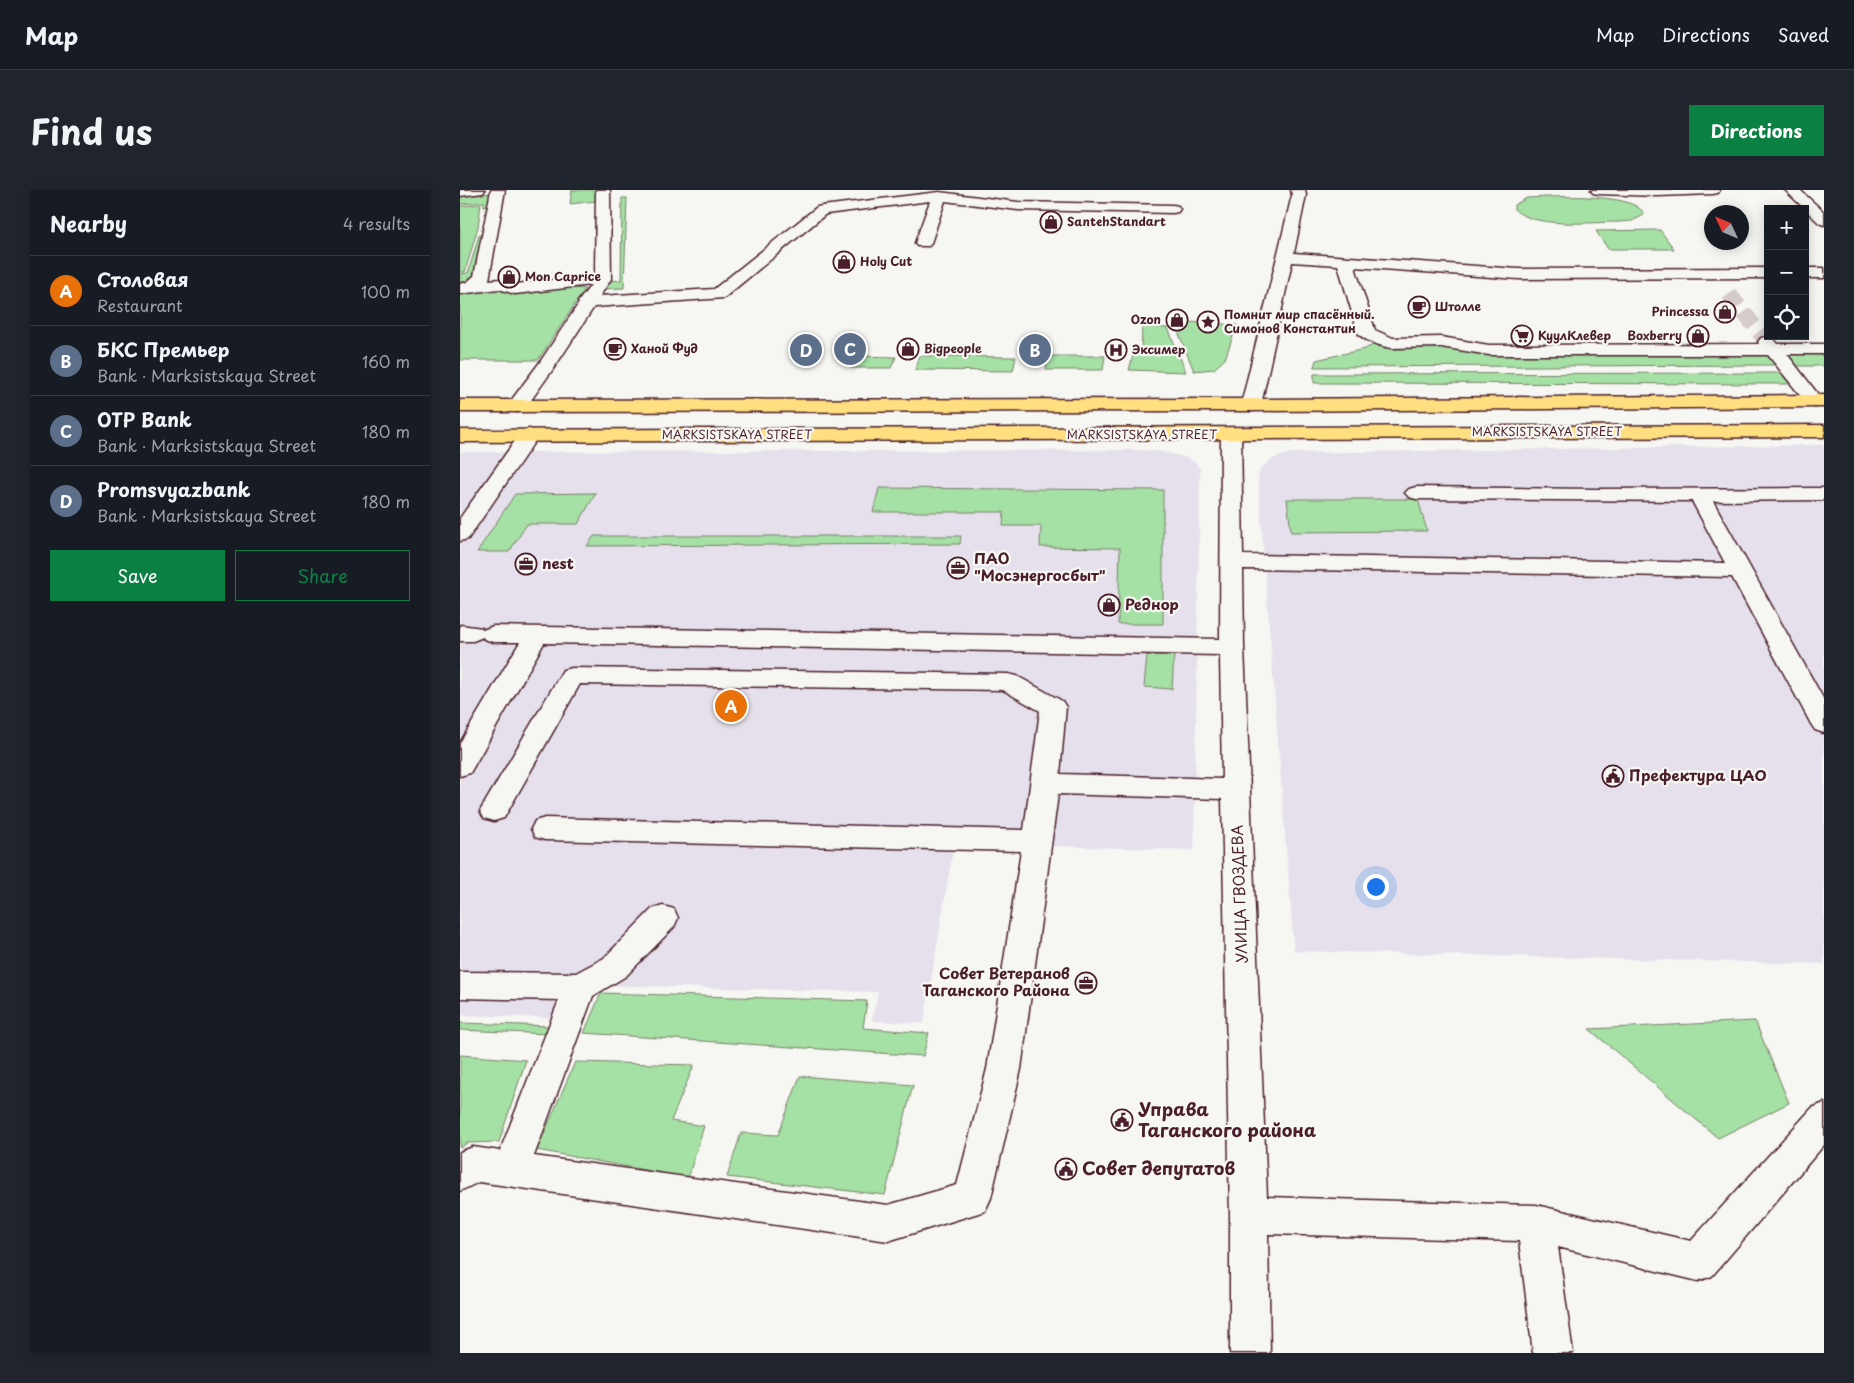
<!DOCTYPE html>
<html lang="en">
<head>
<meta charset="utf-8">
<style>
	body { margin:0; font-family:"Playpen Sans",sans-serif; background:#20242c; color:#f1f3f6 }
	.controls { position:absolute; right:15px; top:15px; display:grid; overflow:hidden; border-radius:0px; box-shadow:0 2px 12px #0003 }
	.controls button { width:45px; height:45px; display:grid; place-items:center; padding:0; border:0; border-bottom:1px solid #363941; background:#171b24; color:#f1f3f6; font:25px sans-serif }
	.compass { position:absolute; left:1244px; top:15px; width:45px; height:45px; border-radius:50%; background:#171b24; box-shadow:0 2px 12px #0003; rotate:314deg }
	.you { position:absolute; left:915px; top:696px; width:18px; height:18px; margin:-12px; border:4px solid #fff; border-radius:50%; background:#1a73e8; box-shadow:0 0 0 8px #1a73e833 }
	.badge { display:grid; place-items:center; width:32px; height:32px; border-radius:50%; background:#0b8043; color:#fff; font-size:16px; font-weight:700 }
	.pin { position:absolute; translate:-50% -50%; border:2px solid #fff; box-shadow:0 1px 5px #0006 }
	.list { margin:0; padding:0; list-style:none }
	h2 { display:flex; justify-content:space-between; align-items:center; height:65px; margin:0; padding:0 20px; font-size:21px }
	h2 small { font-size:16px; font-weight:400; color:#9ea1a6 }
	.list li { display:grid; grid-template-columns:32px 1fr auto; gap:15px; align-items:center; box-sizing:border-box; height:70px; padding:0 20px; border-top:1px solid #363941 }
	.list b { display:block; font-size:19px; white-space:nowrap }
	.list p { margin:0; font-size:16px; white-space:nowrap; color:#9ea1a6 }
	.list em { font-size:16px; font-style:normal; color:#9ea1a6 }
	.actions { display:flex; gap:10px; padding:15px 20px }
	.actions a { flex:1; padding:11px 0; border:1px solid #0b8043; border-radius:0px; text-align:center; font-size:18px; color:#0b8043 }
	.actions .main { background:#0b8043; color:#fff }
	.icon { flex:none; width:28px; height:28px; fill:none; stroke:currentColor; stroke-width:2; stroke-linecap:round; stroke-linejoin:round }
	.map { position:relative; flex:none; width:1364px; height:1163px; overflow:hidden; border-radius:0px }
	header { display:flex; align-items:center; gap:30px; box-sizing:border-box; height:70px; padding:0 25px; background:#171b24; border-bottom:1px solid #363941 }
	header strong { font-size:24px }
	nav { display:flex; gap:28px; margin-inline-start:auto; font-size:18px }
	.intro { display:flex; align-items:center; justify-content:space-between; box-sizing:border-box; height:120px; padding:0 30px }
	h1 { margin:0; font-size:35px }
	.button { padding:12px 22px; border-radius:0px; background:#0b8043; color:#fff; font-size:18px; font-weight:700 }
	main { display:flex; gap:30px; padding:0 30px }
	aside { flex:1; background:#171b24; border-radius:0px; box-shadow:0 2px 12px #0003 }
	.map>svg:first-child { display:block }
</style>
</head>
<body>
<header>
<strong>Map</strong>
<nav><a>Map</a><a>Directions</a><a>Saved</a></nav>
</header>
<div class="intro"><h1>Find us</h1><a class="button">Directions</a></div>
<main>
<aside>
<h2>Nearby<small>4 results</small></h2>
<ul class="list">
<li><span class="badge" style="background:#e8710a">A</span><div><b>Столовая</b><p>Restaurant</p></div><em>100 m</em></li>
<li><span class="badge" style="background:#5c6f8a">B</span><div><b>БКС Премьер</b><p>Bank · Marksistskaya Street</p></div><em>160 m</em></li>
<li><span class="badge" style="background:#5c6f8a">C</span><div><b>OTP Bank</b><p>Bank · Marksistskaya Street</p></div><em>180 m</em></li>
<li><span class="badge" style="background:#5c6f8a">D</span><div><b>Promsvyazbank</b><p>Bank · Marksistskaya Street</p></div><em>180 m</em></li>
</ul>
<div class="actions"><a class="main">Save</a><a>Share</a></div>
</aside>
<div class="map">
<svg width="1364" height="1163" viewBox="0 0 1364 1163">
	<rect width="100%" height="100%" fill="#f6f6f2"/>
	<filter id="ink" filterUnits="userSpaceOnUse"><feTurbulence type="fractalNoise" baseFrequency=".02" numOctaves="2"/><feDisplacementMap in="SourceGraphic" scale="10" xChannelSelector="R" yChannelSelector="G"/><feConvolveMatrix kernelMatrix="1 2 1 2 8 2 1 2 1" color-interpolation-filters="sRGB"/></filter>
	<g filter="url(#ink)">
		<path fill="#e5e0eb" d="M 1364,255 L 1364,774 L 834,761 L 798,289 L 800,279 L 812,269 L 830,263 Z
			M 678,260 L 698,261 L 728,268 L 736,273 L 740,280 L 734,660 L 494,653 L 464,833 L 412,831 L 418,802 L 134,795 L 107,828 L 0,825 L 0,262 Z"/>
		<path fill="#a5e0a5" stroke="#788068" d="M 112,0 L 137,0 L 136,11 L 110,14 Z
			M 33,3 L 30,16 L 24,16 L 24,12 L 0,14 L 0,6 Z
			M 162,8 L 167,8 L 164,98 L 143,99 L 147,91 L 161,90 Z
			M 1067,8 C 1088,7 1178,1 1184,25 L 1172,31 L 1160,32 C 1132,32 1074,39 1054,19 L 1054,15 Z
			M 21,14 L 18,37 L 5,82 L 0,82 L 0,16 Z
			M 1200,40 L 1214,59 L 1148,59 L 1136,41 Z
			M 26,44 L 16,88 L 0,97 L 0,84 L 8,83 L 19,45 Z
			M 102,97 L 125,99 L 78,170 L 0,170 L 0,102 L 16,98 Z
			M 728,132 L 777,135 L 765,169 L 754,179 L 734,181 L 717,139 L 724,139 Z
			M 682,137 L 708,138 L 726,182 L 669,180 L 673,166 L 681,165 Z
			M 918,152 L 935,159 L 981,157 L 1306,163 L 1316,175 L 854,177 L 856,170 L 905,159 Z
			M 1326,163 L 1364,163 L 1364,176 L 1337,176 Z
			M 396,166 L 436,167 L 431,178 L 391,178 Z
			M 460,166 L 556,167 L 553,181 L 455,180 Z
			M 588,166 L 645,166 L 643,180 L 586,180 Z
			M 1325,183 L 1334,194 L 854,193 L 854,184 Z
			M 419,298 L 703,300 L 703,434 L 658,434 L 660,358 L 580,357 L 581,336 L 543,336 L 544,322 L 413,322 Z
			M 136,303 L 118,334 L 67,334 L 49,362 L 17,362 L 55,304 Z
			M 827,309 L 958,309 L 967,341 L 831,342 Z
			M 134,346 L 501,346 L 500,354 L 127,356 Z
			M 687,465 L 714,465 L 712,499 L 684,497 Z
			M 141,803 L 407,811 L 403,838 L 469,843 L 463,866 L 124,843 Z
			M 1295,831 L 1329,913 L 1258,948 L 1129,839 Z
			M 0,833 L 92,836 L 90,844 L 0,840 Z
			M 0,865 L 66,870 L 39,952 L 7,953 L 0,958 Z
			M 115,872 L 234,875 L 211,931 L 244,936 L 228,988 L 77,960 Z
			M 340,886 L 453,895 L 425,1005 L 267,987 L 281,943 L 318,945 Z"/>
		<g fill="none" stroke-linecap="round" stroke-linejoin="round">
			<path stroke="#d4cbca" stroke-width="16" stroke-dasharray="16 8" stroke-linecap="butt" d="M 1269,104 L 1307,152"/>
			<g stroke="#4a1f2b" stroke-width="3">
				<path id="minor" d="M 0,0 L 25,0 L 23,3 L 0,6 Z
					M 31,0 L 45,0 L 29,90 L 41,89 L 56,94 L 135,85 L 136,0 L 150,0 L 151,89 L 140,106 L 254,99 L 357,17 L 362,16 L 479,2 L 558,12 L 713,15 L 718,16 L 720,19 L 718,22 L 713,23 L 558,20 L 485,11 L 471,53 L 469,56 L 457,56 L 455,53 L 470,11 L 366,24 L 264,108 L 134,117 L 96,175 L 64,220 L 57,222 L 50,220 L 47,216 L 80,172 L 119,113 L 118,112 L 131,95 L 55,104 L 39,99 L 0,104 L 0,94 L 7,92 L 14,86 Z
					M 831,0 L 845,0 L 846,5 L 834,63 L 1058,79 L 1308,78 L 1308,88 L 1058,89 L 895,77 L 915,140 L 933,148 L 981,147 L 1029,155 L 1299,154 L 1298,152 L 1301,148 C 1309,146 1313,147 1318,154 L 1364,154 L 1364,164 L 1327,164 L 1364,212 L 1362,215 L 1355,217 L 1348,215 L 1308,165 L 1029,165 L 981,157 L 931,158 C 921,156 904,151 898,143 L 878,75 L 832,72 L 801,215 L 798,219 L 791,221 L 784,219 L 781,215 L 832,5 Z
					M 1131,0 L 1260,0 L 1258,3 L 1253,4 L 1198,6 L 1138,4 L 1133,3 Z
					M 1325,0 L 1340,0 L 1364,22 L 1364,35 L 1359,33 Z
					M 1345,78 L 1364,78 L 1364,88 L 1345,88 Z
					M 771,238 L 778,240 L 781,244 L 783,365 L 1265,373 L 1232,311 L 956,309 L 949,307 L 945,303 L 949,299 L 956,297 L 1137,299 L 1364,298 L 1364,310 L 1253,311 L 1364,510 L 1364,543 L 1355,540 L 1351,534 L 1272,387 L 783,379 L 784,457 L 807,1007 L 1076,1015 L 1231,1051 L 1352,918 L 1364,913 L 1364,955 L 1252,1086 L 1238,1091 L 1098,1057 L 1113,1163 L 1073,1163 L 1059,1051 L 808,1044 L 810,1163 L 770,1163 L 770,1025 L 762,609 L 598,604 L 561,879 L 531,1008 L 525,1021 L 428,1051 L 19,992 L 0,1001 L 0,962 L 13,957 L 40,961 L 99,810 L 0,808 L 0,782 L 116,783 L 144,768 L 192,719 L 203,716 L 214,719 L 218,728 L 214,737 L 166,786 L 133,806 L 74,966 L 428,1015 L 497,995 L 527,879 L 561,661 L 85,650 L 75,647 L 71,639 L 75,631 L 85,628 L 564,640 L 580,521 L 543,500 L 120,494 L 44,628 L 34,631 L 24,628 L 20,621 L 103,480 L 112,478 L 548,484 L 557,486 L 602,511 L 606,517 L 600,584 L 762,589 L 760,465 L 84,453 L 10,583 L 0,586 L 0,553 L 60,452 L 33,452 L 24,449 L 23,447 L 13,451 L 0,451 L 0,435 L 22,438 L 23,440 L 33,436 L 760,449 L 761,244 L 764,240 Z
					M 69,239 L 76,241 L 79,245 L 8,349 L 0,351 L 0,328 L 62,241 Z"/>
			</g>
			<g stroke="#4a1f2b" stroke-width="3">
				<path id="major" d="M 1364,205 L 1364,217 L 791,221 L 0,222 L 0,210 L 791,209 Z
					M 1364,235 L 1364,247 L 0,252 L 0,240 Z"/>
			</g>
			<use href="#minor" fill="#f6f6f2" fill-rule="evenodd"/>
			<use href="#major" fill="#ffdf80" fill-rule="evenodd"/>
		</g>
	</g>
	<defs>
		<g id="shop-ring" transform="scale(1.125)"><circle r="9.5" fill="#f6f6f2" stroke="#4a1f2b" stroke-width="1.5"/><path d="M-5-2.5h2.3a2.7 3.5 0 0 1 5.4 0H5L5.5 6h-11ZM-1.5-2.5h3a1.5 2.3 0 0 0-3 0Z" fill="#4a1f2b"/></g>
		<g id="cafe-ring" transform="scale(1.125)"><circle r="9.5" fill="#f6f6f2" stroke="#4a1f2b" stroke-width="1.5"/><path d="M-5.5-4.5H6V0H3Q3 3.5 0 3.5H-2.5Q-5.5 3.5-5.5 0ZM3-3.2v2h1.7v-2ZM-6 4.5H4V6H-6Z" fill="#4a1f2b"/></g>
		<g id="sight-ring" transform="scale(1.125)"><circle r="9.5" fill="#f6f6f2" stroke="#4a1f2b" stroke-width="1.5"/><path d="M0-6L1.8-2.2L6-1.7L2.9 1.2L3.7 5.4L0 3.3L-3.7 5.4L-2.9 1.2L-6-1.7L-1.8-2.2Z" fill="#4a1f2b"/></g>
		<g id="supermarket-ring" transform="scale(1.125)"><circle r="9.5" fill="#f6f6f2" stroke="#4a1f2b" stroke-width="1.5"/><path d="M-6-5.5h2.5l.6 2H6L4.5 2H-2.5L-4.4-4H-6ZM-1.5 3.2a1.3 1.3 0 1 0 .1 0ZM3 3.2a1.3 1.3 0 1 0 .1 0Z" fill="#4a1f2b"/></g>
		<g id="hospital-ring" transform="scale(1.125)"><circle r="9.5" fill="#f6f6f2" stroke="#4a1f2b" stroke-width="1.5"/><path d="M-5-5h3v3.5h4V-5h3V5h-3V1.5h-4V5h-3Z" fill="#4a1f2b"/></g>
		<g id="office-ring" transform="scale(1.125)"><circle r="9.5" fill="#f6f6f2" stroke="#4a1f2b" stroke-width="1.5"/><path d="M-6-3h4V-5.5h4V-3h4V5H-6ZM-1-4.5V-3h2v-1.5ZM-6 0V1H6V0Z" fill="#4a1f2b"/></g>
		<g id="civic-ring" transform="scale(1.125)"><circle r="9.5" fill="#f6f6f2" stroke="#4a1f2b" stroke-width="1.5"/><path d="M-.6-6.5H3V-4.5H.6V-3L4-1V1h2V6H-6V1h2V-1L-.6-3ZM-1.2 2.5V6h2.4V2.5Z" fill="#4a1f2b"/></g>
	</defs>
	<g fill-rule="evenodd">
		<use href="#shop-ring" x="591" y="32"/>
		<use href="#shop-ring" x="384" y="72"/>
		<use href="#shop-ring" x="49" y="87"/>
		<use href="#cafe-ring" x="959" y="117"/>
		<use href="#shop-ring" x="1265" y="122"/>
		<use href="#shop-ring" x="717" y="130"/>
		<use href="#sight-ring" x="748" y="132"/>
		<use href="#supermarket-ring" x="1062" y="146"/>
		<use href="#shop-ring" x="1238" y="146"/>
		<use href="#cafe-ring" x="155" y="159"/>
		<use href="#shop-ring" x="448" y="159"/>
		<use href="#hospital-ring" x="656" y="160"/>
		<use href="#office-ring" x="66" y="374"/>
		<use href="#office-ring" x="498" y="378"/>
		<use href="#shop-ring" x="649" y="415"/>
		<use href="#civic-ring" x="1153" y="586"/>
		<use href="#office-ring" x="626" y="793"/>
		<use href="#civic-ring" x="662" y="930"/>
		<use href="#civic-ring" x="606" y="979"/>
	</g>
	<g text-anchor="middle" stroke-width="4.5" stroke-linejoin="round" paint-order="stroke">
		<g font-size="12" font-weight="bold" fill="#4a1f2b" stroke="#f6f6f2" text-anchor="start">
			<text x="607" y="36">SantehStandart</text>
			<text x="400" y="76">Holy Cut</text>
			<text x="65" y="91">Mon Caprice</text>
			<text x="975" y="121">Штолле</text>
			<text x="1249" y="126" text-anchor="end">Princessa</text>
			<text x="764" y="129">Помнит мир спасённый.<tspan x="764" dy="14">Симонов Константин</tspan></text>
			<text x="701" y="134" text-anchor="end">Ozon</text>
			<text x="1078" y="150">КуулКлевер</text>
			<text x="1222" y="150" text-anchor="end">Boxberry</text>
			<text x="171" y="163">Ханой Фуд</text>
			<text x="464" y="163">Bigpeople</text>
			<text x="672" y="164">Эксимер</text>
		</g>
		<g font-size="12" fill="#4a1f2b" stroke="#f6f6f2">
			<text x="1087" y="246">MARKSISTSKAYA STREET</text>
			<text x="277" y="249">MARKSISTSKAYA STREET</text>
			<text x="682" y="249">MARKSISTSKAYA STREET</text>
		</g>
		<g font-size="15" font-weight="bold" fill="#4a1f2b" stroke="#f6f6f2" text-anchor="start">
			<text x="514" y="374">ПАО<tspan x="514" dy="17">"Мосэнергосбыт"</tspan></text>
			<text x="82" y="379">nest</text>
			<text x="665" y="420">Реднор</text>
			<text x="1169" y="591">Префектура ЦАО</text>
			<text x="610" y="789" text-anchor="end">Совет Ветеранов<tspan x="610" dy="17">Таганского Района</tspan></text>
		</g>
		<g font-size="15" fill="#4a1f2b" stroke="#f6f6f2">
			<text transform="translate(780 704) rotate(-92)" y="5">УЛИЦА ГВОЗДЕВА</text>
		</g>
		<g font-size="18" font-weight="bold" fill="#4a1f2b" stroke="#f6f6f2" text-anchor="start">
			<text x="678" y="926">Управа<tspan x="678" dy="21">Таганского района</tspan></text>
			<text x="622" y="985">Совет депутатов</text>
		</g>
	</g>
</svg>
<div class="controls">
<button>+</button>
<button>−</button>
<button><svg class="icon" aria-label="locate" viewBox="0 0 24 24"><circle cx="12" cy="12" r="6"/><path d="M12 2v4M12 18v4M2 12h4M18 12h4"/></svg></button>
</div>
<svg class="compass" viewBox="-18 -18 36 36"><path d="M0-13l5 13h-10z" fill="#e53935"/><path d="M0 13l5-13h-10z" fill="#9ea1a6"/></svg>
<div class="you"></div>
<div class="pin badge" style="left:271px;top:516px;background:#e8710a">A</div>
<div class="pin badge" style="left:575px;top:160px;background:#5c6f8a">B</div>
<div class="pin badge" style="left:390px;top:159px;background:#5c6f8a">C</div>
<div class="pin badge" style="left:346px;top:160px;background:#5c6f8a">D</div>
</div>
</main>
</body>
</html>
